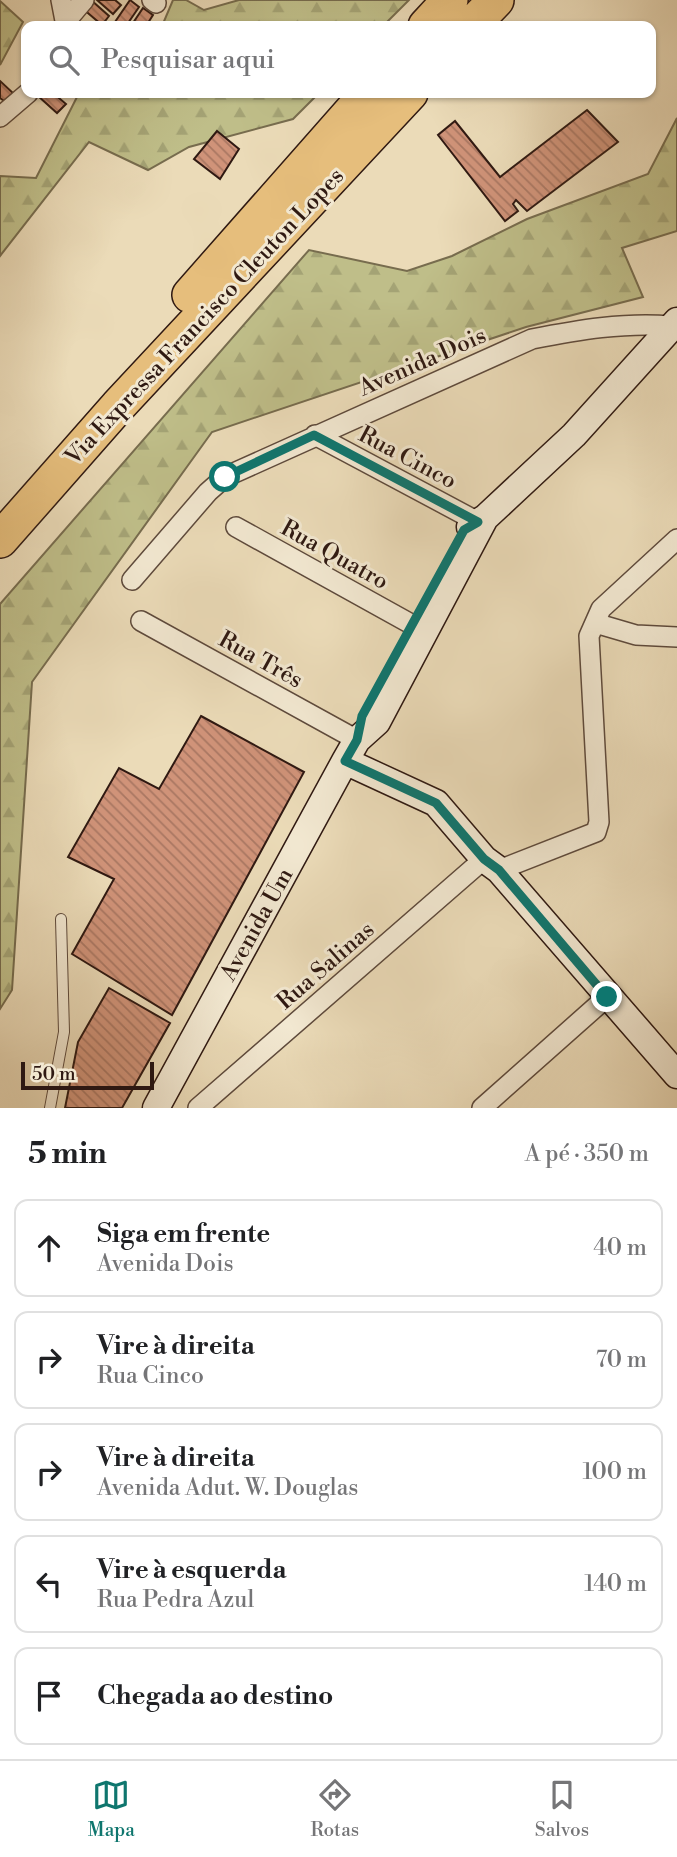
<!DOCTYPE html>
<html lang="pt">
<head>
<meta charset="utf-8">
<style>
	body { margin:0; font-family:"Libre Bodoni",serif; background:#f2f2f2; color:#202124 }
	.scale { position:absolute; left:21px; bottom:18px; width:133px; box-sizing:border-box; padding-left:7px; border:4px solid #2f1912; border-top:0; font-size:19px; line-height:24px; white-space:nowrap; color:#2f1912; -webkit-text-stroke:5px #f2e8d1; paint-order:stroke }
	.stop { position:absolute; width:21px; height:21px; margin:-16px; border:5px solid #0f766e; border-radius:50%; background:#fff }
	.stop.end { background:#0f766e; border-color:#fff; box-shadow:0 2px 7px #0008 }
	.list { margin:0; padding:0; list-style:none }
	h2 { display:flex; justify-content:space-between; align-items:center; height:91px; margin:0; padding:0 28px; font-size:30px }
	h2 small { font-size:23px; font-weight:400; color:#757577 }
	.list li { display:grid; grid-template-columns:46px 1fr auto; gap:21px; align-items:center; box-sizing:border-box; height:98px; margin:0 14px 14px; padding:0 14px; border:2px solid #e0e0e0; border-radius:14px }
	.list b { display:block; font-size:26px; white-space:nowrap }
	.list p { margin:0; font-size:23px; white-space:nowrap; color:#757577 }
	.list em { font-size:23px; font-style:normal; color:#757577 }
	.icon { flex:none; width:38px; height:38px; fill:none; stroke:currentColor; stroke-width:2; stroke-linecap:round; stroke-linejoin:round }
	.map { position:relative; flex:none; width:677px; height:1108px; overflow:hidden }
	.search { position:absolute; background:#fff; box-shadow:0 2px 5px #0004; left:21px; right:21px; top:21px; height:77px; display:flex; align-items:center; gap:18px; box-sizing:border-box; padding:0 24px; border-radius:14px; color:#757577; font-size:26px }
	.sheet { height:651px; background:#fff }
	nav { display:flex; justify-content:space-around; align-items:center; box-sizing:border-box; height:98px; border-top:2px solid #e0e0e0; background:#fff; font-size:19px; color:#757577 }
	nav a { display:grid; justify-items:center; gap:4px }
	nav .on { color:#0f766e }
	.map>svg:first-child { display:block }
</style>
</head>
<body>
<div class="map">
<svg width="677" height="1108" viewBox="0 0 677 1108">
	<defs>
		<pattern id="forest-firs" width="22" height="20" patternUnits="userSpaceOnUse" patternTransform="scale(1.75)"><rect width="22" height="20" fill="#bfbe89"/><path d="M5 1l3.5 6h-7zM16 11l3.5 6h-7z" fill="#a4a375"/></pattern>
		<pattern id="building-back-hatch" width="6" height="6" patternUnits="userSpaceOnUse" patternTransform="scale(1.75)"><rect width="6" height="6" fill="#d09379"/><path d="M-1 5l2 2M0 0l6 6M5-1l2 2" fill="none" stroke="#a97762"/></pattern>
	</defs>
	<rect width="100%" height="100%" fill="#ebdbb8"/>
	<filter id="stains"><feTurbulence type="fractalNoise" baseFrequency=".00286" numOctaves="4"/><feColorMatrix values="0 0 0 0 .2 0 0 0 0 .09 0 0 0 0 .02 0 0 0 .5 -.17"/></filter>
	<radialGradient id="worn" r=".72"><stop offset=".6" stop-color="#630" stop-opacity="0"/><stop offset="1" stop-color="#630" stop-opacity=".3"/></radialGradient>
	<path fill="url(#forest-firs)" stroke="#776c4e" stroke-width="2" d="M 173,0 L 186,0 L 204,10 L 239,0 L 409,0 L 383,26 L 162,26 Z
		M 0,1 L 23,22 L 0,65 Z
		M 79,93 L 319,93 L 293,119 L 189,147 L 148,170 L 89,142 L 0,256 L 0,176 L 36,178 Z
		M 677,118 L 677,231 L 622,248 L 643,297 L 526,327 L 212,432 L 32,682 L 12,990 L 0,1009 L 0,604 L 309,250 L 407,271 L 452,256 L 527,219 L 648,174 Z"/>
	<path fill="url(#building-back-hatch)" stroke="#2f1912" stroke-width="2" d="M 91,0 L 109,16 L 102,25 L 82,8 Z
		M 97,0 L 115,0 L 121,5 L 113,14 Z
		M 130,0 L 139,7 L 126,26 L 121,26 L 115,22 Z
		M 143,8 L 153,15 L 146,26 L 131,26 Z
		M 0,81 L 14,94 L 7,103 L 0,98 Z
		M 41,93 L 53,93 L 66,104 L 57,113 L 38,96 Z
		M 587,110 L 618,142 L 527,211 L 516,200 L 513,204 L 518,211 L 505,221 L 438,135 L 455,121 L 500,177 Z
		M 217,131 L 239,149 L 220,179 L 194,159 Z
		M 201,716 L 304,772 L 172,1015 L 72,954 L 114,879 L 68,857 L 119,768 L 159,789 Z
		M 109,988 L 170,1023 L 122,1108 L 65,1108 L 78,1042 Z"/>
	<g fill="none" stroke-linecap="round" stroke-linejoin="round">
		<g stroke="#5e4a3c" stroke-width="12">
			<path id="lane" d="M 50,1108 L 64,1032 L 61,919"/>
		</g>
		<g stroke="#5e4a3c" stroke-width="22">
			<path id="street" d="M 61,0 L 66,26
				M 152,0 L 156,3
				M 67,20 L 84,0
				M 0,117 L 28,93
				M 315,435 L 478,522
				M 236,527 L 411,624
				M 132,580 L 208,492 L 225,477 L 532,339 C 578,330 624,322 671,326
				M 141,621 L 357,740
				M 595,623 L 636,635 L 677,637
				M 499,870 L 596,832 L 599,822 L 589,636 L 601,609 L 677,539
				M 198,1108 L 484,859
				M 482,1108 L 607,997"/>
		</g>
		<g stroke="#2f1912" stroke-width="29">
			<path id="secondary" d="M 470,527 L 485,518 L 574,435 L 677,321
				M 345,761 L 436,803 L 484,859 L 499,870 L 677,1075
				M 156,1108 L 345,761 L 357,740 L 377,722 L 485,518"/>
		</g>
		<g stroke="#2f1912" stroke-width="38">
			<path id="highway" d="M 426,26 L 450,0
				M 471,26 L 496,0
				M 190,295 L 368,93
				M 0,540 L 118,406 L 410,93"/>
		</g>
		<use href="#lane" stroke="#f2e8d1" stroke-width="10"/>
		<use href="#street" stroke="#f2e8d1" stroke-width="19"/>
		<use href="#secondary" stroke="#f2e8d1" stroke-width="26"/>
		<use href="#highway" stroke="#e6be7c" stroke-width="35"/>
	</g>
	<g fill="none" stroke-linecap="round" stroke-linejoin="round">
		<path stroke="#0f766e" stroke-width="9" d="M 225,477 L 314,435 L 478,522 L 464,530 L 362,716 L 357,740 L 345,761 L 436,803 L 484,859 L 499,870 L 607,997"/>
	</g>
	<g text-anchor="middle" stroke-width="6" stroke-linejoin="round" paint-order="stroke">
		<g font-size="23" fill="#2f1912" stroke="#f2e8d1">
			<text transform="translate(204 316) rotate(-47)" y="8">Via Expressa Francisco Cleuton Lopes</text>
			<text transform="translate(422 361) rotate(-24)" y="8">Avenida Dois</text>
			<text transform="translate(408 457) rotate(28)" y="8">Rua Cinco</text>
			<text transform="translate(335 554) rotate(29)" y="8">Rua Quatro</text>
			<text transform="translate(261 659) rotate(29)" y="8">Rua Três</text>
			<text transform="translate(256 924) rotate(-61)" y="8">Avenida Um</text>
			<text transform="translate(325 965) rotate(-41)" y="8">Rua Salinas</text>
		</g>
	</g>
	<rect width="100%" height="100%" filter="url(#stains)"/>
	<rect width="100%" height="100%" fill="url(#worn)"/>
</svg>
<div class="scale">50 m</div>
<div class="stop" style="left:225px;top:477px"></div>
<div class="stop end" style="left:607px;top:997px"></div>
<div class="search"><svg class="icon" aria-label="search" viewBox="0 0 24 24"><circle cx="10" cy="10" r="6"/><path d="M15 15l6 6"/></svg>Pesquisar aqui</div>
</div>
<section class="sheet">
<h2>5 min<small>A pé · 350 m</small></h2>
<ul class="list">
<li><svg class="icon" aria-label="ahead" viewBox="0 0 24 24"><path d="M12 20V5M6 11l6-6 6 6"/></svg><div><b>Siga em frente</b><p>Avenida Dois</p></div><em>40 m</em></li>
<li><svg class="icon" aria-label="right" viewBox="0 0 24 24"><path d="M7 20v-9h11M14 6l5 5-5 5"/></svg><div><b>Vire à direita</b><p>Rua Cinco</p></div><em>70 m</em></li>
<li><svg class="icon" aria-label="right" viewBox="0 0 24 24"><path d="M7 20v-9h11M14 6l5 5-5 5"/></svg><div><b>Vire à direita</b><p>Avenida Adut. W. Douglas</p></div><em>100 m</em></li>
<li><svg class="icon" aria-label="left" viewBox="0 0 24 24"><path d="M17 20v-9H6M10 6l-5 5 5 5"/></svg><div><b>Vire à esquerda</b><p>Rua Pedra Azul</p></div><em>140 m</em></li>
<li><svg class="icon" aria-label="arrive" viewBox="0 0 24 24"><path d="M6 21V4h12l-3 4 3 4H6"/></svg><div><b>Chegada ao destino</b></div></li>
</ul>
</section>
<nav>
<a class="on"><svg class="icon" aria-label="map" viewBox="0 0 24 24"><path d="M3 6l6-2 6 2 6-2v14l-6 2-6-2-6 2zM9 4v14M15 6v14"/></svg>Mapa</a>
<a><svg class="icon" aria-label="directions" viewBox="0 0 24 24"><path d="M12 3l9 9-9 9-9-9zM9 14v-3h6M13 9l2 2-2 2"/></svg>Rotas</a>
<a><svg class="icon" aria-label="saved" viewBox="0 0 24 24"><path d="M7 4h10v16l-5-4-5 4z"/></svg>Salvos</a>
</nav>
</body>
</html>
